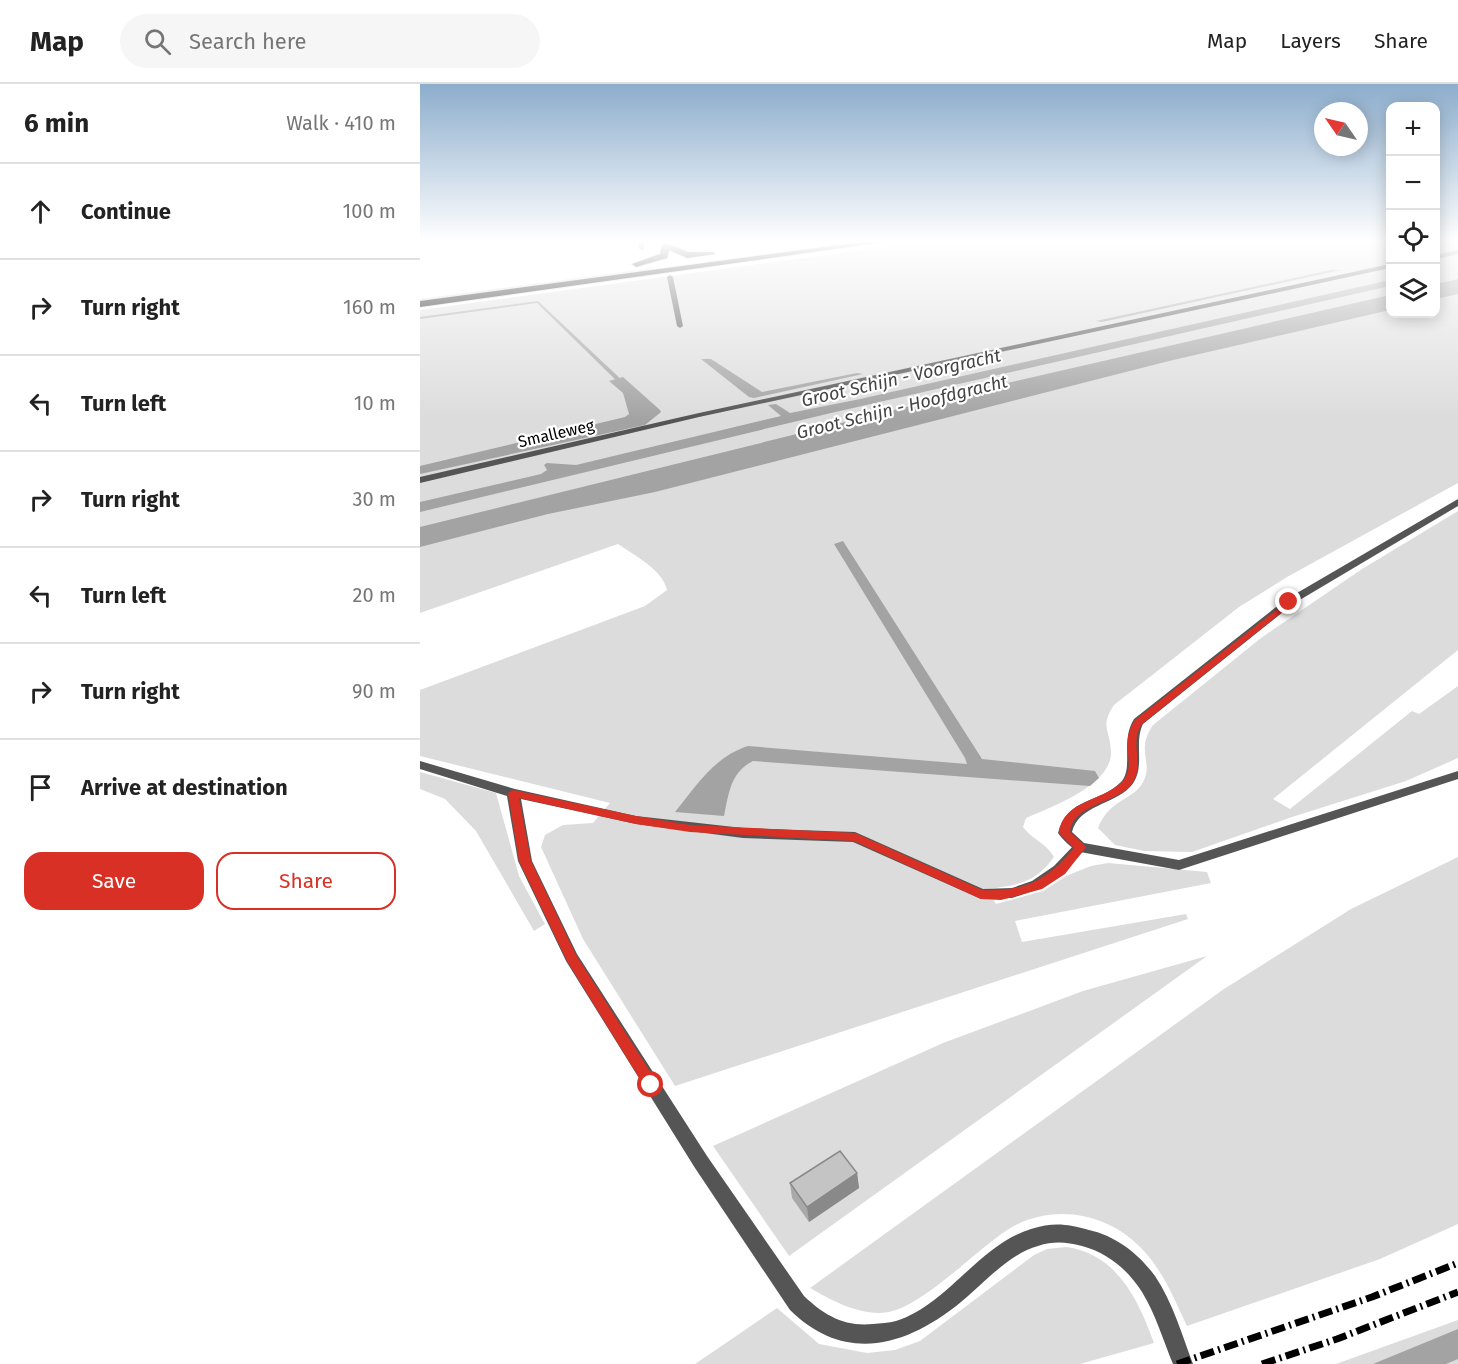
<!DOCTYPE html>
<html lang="en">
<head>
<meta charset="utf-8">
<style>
	body { margin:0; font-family:"Fira Sans",sans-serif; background:#f6f6f6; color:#222 }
	.controls { position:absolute; right:18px; top:18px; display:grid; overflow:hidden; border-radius:12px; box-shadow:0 3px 15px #0003 }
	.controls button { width:54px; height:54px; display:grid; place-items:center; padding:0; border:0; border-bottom:2px solid #e0e0e0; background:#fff; color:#222; font:30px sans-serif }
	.compass { position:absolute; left:894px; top:18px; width:54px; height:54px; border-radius:50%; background:#fff; box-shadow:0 3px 15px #0003; rotate:304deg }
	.stop { position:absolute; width:18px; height:18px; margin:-14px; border:4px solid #d93025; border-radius:50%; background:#fff }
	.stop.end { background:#d93025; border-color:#fff; box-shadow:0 2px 6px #0008 }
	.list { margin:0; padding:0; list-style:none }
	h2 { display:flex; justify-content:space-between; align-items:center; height:78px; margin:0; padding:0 24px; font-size:26px }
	h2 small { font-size:20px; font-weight:400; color:#767676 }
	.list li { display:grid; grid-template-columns:39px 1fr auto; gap:18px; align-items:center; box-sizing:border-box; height:96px; padding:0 24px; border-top:2px solid #e0e0e0 }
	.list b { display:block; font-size:22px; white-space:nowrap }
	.list em { font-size:20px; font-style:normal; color:#767676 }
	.actions { display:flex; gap:12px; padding:18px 24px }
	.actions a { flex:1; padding:14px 0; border:2px solid #d93025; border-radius:18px; text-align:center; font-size:21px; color:#d93025 }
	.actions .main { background:#d93025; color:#fff }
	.icon { flex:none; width:33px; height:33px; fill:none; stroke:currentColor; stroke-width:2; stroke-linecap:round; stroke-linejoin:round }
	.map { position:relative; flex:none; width:1038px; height:1280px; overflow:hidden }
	header { display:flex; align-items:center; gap:36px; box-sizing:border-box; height:84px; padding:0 30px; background:#fff; border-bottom:2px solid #e0e0e0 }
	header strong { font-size:28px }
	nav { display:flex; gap:33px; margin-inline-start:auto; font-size:21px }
	.search { width:420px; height:54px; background:#f6f6f6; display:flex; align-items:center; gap:15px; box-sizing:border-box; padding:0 21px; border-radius:33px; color:#767676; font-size:22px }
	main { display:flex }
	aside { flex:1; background:#fff }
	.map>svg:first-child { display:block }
</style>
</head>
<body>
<header>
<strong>Map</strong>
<div class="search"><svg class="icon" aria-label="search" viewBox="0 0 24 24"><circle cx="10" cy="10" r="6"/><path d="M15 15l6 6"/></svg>Search here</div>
<nav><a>Map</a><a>Layers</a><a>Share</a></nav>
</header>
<main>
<aside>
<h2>6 min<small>Walk · 410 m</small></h2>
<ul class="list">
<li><svg class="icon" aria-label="ahead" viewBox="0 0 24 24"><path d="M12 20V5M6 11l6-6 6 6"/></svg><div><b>Continue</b></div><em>100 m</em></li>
<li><svg class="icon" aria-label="right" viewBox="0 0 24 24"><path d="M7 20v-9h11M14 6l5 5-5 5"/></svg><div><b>Turn right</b></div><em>160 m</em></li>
<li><svg class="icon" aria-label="left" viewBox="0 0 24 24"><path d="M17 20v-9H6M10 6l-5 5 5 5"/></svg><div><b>Turn left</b></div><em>10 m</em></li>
<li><svg class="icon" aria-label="right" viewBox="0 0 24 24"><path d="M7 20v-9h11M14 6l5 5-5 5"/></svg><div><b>Turn right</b></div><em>30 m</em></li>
<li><svg class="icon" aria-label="left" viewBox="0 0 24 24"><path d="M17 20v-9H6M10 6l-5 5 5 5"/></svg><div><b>Turn left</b></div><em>20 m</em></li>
<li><svg class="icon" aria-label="right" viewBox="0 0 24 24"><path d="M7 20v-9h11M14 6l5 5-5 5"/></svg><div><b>Turn right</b></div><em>90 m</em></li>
<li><svg class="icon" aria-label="arrive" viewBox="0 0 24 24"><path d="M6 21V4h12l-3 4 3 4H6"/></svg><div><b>Arrive at destination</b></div></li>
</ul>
<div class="actions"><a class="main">Save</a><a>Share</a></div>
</aside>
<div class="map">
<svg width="1038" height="1280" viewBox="0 0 1038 1280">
	<rect width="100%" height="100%" fill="#fff"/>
	<path fill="#dcdcdc" d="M 514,156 L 970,156 L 970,230 L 1016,230 L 1016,156 L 1038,156 L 1038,399 L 867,493 L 819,523 L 694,621 C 679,643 691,647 691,669 C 691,701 632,723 606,734 L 603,743 C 613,756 626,759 634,773 C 615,800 596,801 567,805 L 576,820 L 623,807 L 646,792 L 671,782 L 688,779 L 787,788 L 791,799 L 595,837 L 602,858 L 766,830 L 768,835 L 255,1002 L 163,855 L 121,763 L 125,751 L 143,741 L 173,739 L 190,719 L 0,672 L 0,606 L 225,522 L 247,506 C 242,485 215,472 198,460 L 0,529 L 0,226 Z
		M 233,184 L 232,186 L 0,217 L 0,215 Z
		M 1038,427 L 1038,566 L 853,715 L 870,725 L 992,627 L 999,630 L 1038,602 L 1038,674 L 986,697 L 872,733 L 772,768 L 724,767 L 695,761 L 678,744 C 689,715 714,716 723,698 C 734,678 715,667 733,641 L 841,554 L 942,485 Z
		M 0,688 L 76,709 L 99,792 L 125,840 L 114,847 L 56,747 L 25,715 L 0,705 Z
		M 1038,773 L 1038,1140 L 960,1175 L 767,1242 C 754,1215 743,1186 721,1164 C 684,1125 623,1118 580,1151 C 551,1172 508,1215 476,1226 C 448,1236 414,1218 390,1204 L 804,905 L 931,825 Z
		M 787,872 L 369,1172 L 293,1062 L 523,959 L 663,907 Z
		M 646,1163 C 697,1170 718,1215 734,1259 L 660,1280 L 275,1280 L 357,1224 L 399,1260 L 447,1269 L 475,1266 L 500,1257 L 614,1171 L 627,1165 Z
		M 1038,1236 L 1038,1280 L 916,1280 Z"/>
	<path fill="#a3a3a3" d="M 911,186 L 921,186 L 682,238 L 676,237 Z
		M 1038,195 L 1038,210 L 1016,215 L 1016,200 Z
		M 970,196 L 970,202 L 411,329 L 0,428 L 0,418 L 121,390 L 127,386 L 124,381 L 127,379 L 156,381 L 361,332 L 348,321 L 356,320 L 370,329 L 440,315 Z
		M 970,211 L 970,226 L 749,277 L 235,408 L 128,430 L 0,463 L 0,443 L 535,311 Z
		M 281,275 L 291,275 L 342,308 L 437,289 L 443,290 L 334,314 L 329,313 Z
		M 203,293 L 240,326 L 241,328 L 225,341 L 0,390 L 0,382 L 205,333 L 209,330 L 203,309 L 189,297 Z
		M 423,457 L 562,675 L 675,687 L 679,694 L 670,702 L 333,677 C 310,689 309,709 304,732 L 255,728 C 277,701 294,673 328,662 L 547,680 L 545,674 L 414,460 Z
		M 1038,1245 L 1038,1275 L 1026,1280 L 953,1280 Z"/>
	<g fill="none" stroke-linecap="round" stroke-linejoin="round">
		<path fill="#a3a3a3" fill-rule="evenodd" d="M 118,217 L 206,300 L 206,302 L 202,302 L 117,219 L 0,235 L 0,233 Z"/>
		<g stroke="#dbdbdb" stroke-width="2">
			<path id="highway" d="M 456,156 L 479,156 L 0,223 L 0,217 Z
				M 246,159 L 268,168 L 292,168 L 296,170 L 267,174 L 249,166 L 247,174 L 216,183 L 212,180 L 240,170 L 242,161 Z"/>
		</g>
		<path fill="#555" fill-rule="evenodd" d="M 218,156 L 224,156 L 224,166 L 219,165 Z
			M 1038,166 L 1038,170 L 1016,175 L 1016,171 Z
			M 970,180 L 970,184 L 279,333 L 0,399 L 0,393 L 279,329 Z
			M 250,191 L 253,193 L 263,242 L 260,244 L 257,242 L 247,193 Z
			M 1038,415 L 1038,422 L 873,520 L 723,640 C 713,660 727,685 710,703 C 693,721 659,721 652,748 L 664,759 L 759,776 L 1038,687 L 1038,695 L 759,786 L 660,768 C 652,765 643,756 638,749 C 647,713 679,720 701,698 C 714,684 700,657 714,635 L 865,516 Z"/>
		<path fill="#555" fill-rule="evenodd" d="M 0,677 L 95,705 L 216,732 L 323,744 L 435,748 L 563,805 L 592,804 L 612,797 L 634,782 L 655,760 L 665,760 L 667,763 L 644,789 L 622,804 L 592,814 L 561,815 L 433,758 L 323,754 L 216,740 L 101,715 L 112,777 L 157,870 L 287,1072 L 384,1212 C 404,1231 424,1243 453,1240 C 460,1239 469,1239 476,1237 C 527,1221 559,1161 611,1145 C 634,1138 647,1140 669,1146 C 696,1152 719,1170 735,1192 C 753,1219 762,1251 773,1280 L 753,1280 C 743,1256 736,1231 722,1208 C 708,1186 688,1169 662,1162 C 646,1158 634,1157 618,1162 C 590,1169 563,1200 541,1218 C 486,1263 425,1280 370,1226 L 275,1084 L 146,877 L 98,777 L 87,712 L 0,685 Z"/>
		<use href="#highway" fill="#000" fill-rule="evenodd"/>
		<path stroke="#000" stroke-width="7" stroke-dasharray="14 4.5 2 4.5" stroke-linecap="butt" d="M 757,1280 L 952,1213 L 1038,1179
			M 842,1280 L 917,1255 L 1038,1208"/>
	</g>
	<path fill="#a9a9a9" d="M 437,1089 L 439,1104 L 389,1138 L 372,1114 L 370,1099 Z"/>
	<path fill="#898989" d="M 437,1089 L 439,1104 L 389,1138 L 387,1123 Z"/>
	<path fill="#c4c4c4" stroke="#898989" stroke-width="1.5" d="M 420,1067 L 437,1089 L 387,1123 L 370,1099 Z"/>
	<linearGradient id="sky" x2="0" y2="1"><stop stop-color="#8cadcc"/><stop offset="0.47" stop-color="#fff"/><stop offset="1" stop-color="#fff" stop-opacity="0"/></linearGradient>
	<rect width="1038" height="335" fill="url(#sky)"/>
	<path fill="#d93025" d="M 869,516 L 872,520 L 722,640 C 708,660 727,682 710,702 C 695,719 652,721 650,748 L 666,763 L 645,790 L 622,805 L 581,816 L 561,815 L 434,757 L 270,748 L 216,740 L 99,714 L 111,777 L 156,871 L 236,997 L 238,1001 L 231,1007 L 226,1005 L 147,877 L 99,777 L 88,709 L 93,706 L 216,732 L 270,741 L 435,749 L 562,806 C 605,808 627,796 654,764 L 639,749 C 642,717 683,717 702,698 C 718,682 698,660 715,636 Z"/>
	<g text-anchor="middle" stroke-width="4.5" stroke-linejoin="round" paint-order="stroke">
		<g font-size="16" fill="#000" stroke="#fff">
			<text transform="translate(136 349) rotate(-13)" y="6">Smalleweg</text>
		</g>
		<g font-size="18" font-style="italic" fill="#444" stroke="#fff">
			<text transform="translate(481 294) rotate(-13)" y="6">Groot Schijn - Voorgracht</text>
			<text transform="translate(482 323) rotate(-14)" y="6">Groot Schijn - Hoofdgracht</text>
		</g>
	</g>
</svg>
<div class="controls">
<button>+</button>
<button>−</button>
<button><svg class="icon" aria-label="locate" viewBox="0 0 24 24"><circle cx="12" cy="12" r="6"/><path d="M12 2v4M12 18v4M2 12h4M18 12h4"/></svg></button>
<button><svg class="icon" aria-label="layers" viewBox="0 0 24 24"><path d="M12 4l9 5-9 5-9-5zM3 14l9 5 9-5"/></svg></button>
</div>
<svg class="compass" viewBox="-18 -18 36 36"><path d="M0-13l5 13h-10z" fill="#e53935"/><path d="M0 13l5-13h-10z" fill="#767676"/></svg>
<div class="stop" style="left:231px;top:1001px"></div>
<div class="stop end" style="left:869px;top:518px"></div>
</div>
</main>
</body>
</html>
